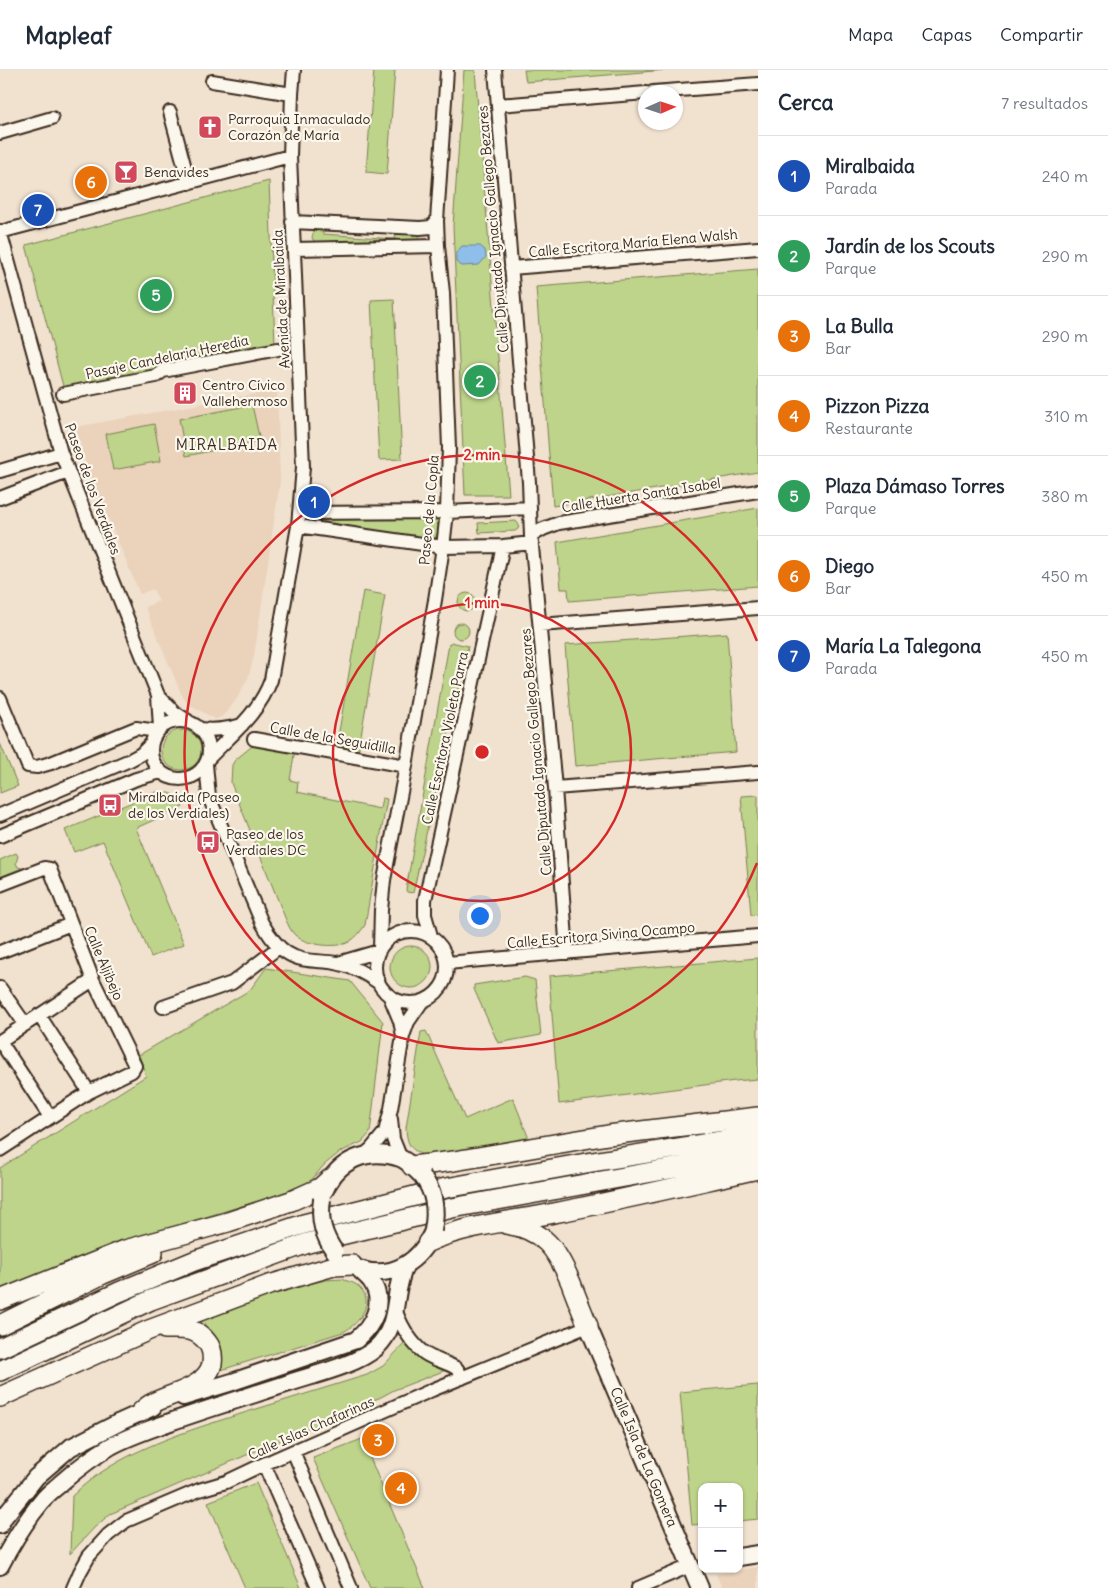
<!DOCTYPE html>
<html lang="es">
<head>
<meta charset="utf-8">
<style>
	body { margin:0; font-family:Delius,sans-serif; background:#f2f2f3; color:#1f2937 }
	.controls { position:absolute; right:15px; bottom:15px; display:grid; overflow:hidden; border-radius:10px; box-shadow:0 1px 4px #0004 }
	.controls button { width:45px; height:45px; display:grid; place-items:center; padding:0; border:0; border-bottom:1px solid #e0e1e3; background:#fff; color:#1f2937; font:25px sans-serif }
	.compass { position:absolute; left:638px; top:15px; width:45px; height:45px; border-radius:50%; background:#fff; box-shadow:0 1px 4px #0004; rotate:87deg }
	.you { position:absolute; left:479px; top:845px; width:18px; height:18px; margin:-12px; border:4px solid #fff; border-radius:50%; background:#1a73e8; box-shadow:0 0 0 8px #1a73e833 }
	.badge { display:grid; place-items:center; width:32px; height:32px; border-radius:50%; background:#d1495b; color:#fff; font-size:16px; font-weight:700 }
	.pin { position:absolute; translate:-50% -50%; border:2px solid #fff; box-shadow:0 1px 5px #0006 }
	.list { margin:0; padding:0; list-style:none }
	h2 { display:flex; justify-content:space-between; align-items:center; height:65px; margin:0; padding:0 20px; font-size:21px }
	h2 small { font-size:16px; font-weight:400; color:#747a83 }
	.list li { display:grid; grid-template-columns:32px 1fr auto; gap:15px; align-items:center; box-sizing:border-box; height:80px; padding:0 20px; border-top:1px solid #e0e1e3 }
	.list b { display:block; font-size:19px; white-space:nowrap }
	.list p { margin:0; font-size:16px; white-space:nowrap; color:#747a83 }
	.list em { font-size:16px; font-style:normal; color:#747a83 }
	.map { position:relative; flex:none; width:758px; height:1518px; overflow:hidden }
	header { display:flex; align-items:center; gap:30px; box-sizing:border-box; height:70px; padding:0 25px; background:#fff; border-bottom:1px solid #e0e1e3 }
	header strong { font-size:24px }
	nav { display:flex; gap:28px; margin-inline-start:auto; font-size:18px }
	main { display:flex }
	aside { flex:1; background:#fff }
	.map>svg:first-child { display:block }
</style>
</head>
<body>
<header>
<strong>Mapleaf</strong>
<nav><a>Mapa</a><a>Capas</a><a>Compartir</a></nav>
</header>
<main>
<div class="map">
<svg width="758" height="1518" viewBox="0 0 758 1518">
	<rect width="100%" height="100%" fill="#f1e1cf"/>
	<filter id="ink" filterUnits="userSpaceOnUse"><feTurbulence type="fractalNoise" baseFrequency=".02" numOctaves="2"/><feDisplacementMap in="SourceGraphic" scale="10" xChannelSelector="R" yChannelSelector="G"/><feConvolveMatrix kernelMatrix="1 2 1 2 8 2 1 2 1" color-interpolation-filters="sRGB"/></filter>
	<g filter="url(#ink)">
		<path fill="#ead2bb" d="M 277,320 L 280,411 L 254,586 L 248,608 L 237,628 L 230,638 L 221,647 L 215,649 L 187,633 L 181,623 L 145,537 L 159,531 L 153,519 L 140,524 L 87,398 L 76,357 Z
			M 758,1497 L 758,1518 L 722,1518 L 716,1504 Z"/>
		<path fill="#bdd48a" stroke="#7c7f54" d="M 374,0 L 395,0 L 387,104 L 366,102 Z
			M 464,0 L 475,0 L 509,425 L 465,425 L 453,156 Z
			M 524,0 L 666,0 L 526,12 Z
			M 269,111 L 275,276 L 156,302 L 64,320 L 26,175 Z
			M 322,157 L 323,164 L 395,169 L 396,162 L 416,163 L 419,165 L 419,169 L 415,172 L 317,175 L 312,168 C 313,161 315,159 322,157 Z
			M 758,199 L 758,402 L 553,436 L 536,217 Z
			M 394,229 L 402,389 L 379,390 L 371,230 Z
			M 252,335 L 260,371 L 186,386 L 179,349 Z
			M 154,354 L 161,391 L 113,400 L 106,364 Z
			M 758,438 L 758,516 L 569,531 L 568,519 L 561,519 L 557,472 Z
			M 436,446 L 439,460 L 433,472 L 317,450 Z
			M 516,451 L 519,455 L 518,459 L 515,461 L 479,463 L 478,453 Z
			M 363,521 L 385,525 L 358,683 L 336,679 Z
			M458 532a9 9 0 1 1 18 0a9 9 0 1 1-18 0Z
			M453 561a8 8 0 1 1 16 0a8 8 0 1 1-16 0Z
			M 727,563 L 736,682 L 575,696 L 565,575 Z
			M 451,572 L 468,576 L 413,823 L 407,822 L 406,820 L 449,574 Z
			M161 680a20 20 0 1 1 40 0a20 20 0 1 1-40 0Z
			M 0,673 L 18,716 L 0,723 Z
			M 256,673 L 295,679 L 290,710 L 298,712 L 297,722 L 380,739 L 382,728 L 387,729 L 365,855 C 361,861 356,868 349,872 C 337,879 303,875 294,864 C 290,860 288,854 286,850 L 231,713 L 232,695 L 235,690 Z
			M 159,721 L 169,723 L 178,727 L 183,737 L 136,758 L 184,874 L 151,887 L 103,771 L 74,782 L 65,760 Z
			M 758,725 L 758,844 L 751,845 L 741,726 Z
			M 16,783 L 18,786 L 16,793 L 18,797 L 22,798 L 23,803 L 0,812 L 0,790 Z
			M390 897a21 21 0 1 1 42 0a21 21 0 1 1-42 0Z
			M 758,888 L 758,1009 L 735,1011 L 559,1034 L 549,906 Z
			M 266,898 L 350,911 L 383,952 L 370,1063 L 362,1072 L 340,1082 L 324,1095 L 309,1113 L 295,1120 L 129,1170 L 0,1221 L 0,1098 L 146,1006 L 139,985 L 250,920 Z
			M 525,907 L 535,910 L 541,965 L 498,973 L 474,919 L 474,915 Z
			M 426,961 L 465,1049 L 513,1028 L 529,1069 L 427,1087 C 411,1080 407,1076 406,1058 L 421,962 Z
			M 342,1209 C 346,1211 353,1212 357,1215 C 377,1230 360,1254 343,1262 L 221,1300 C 222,1276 217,1269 202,1251 L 206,1247 L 307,1212 L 309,1214 L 325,1210 Z
			M 405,1273 C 416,1286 429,1296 446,1300 L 394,1320 L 381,1327 L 110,1444 L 94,1458 L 70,1484 L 72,1426 C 117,1381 190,1360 250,1341 C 289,1329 328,1317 367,1305 L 383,1296 Z
			M 758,1315 L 758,1449 L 739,1451 L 739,1417 L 702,1417 L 702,1454 L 692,1455 L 680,1322 Z
			M 362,1369 L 425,1518 L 370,1518 L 313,1388 Z
			M 256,1413 L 301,1518 L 245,1518 L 208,1432 Z"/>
		<path fill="#8fbeea" stroke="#6d8398" d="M 462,176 L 480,176 L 485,180 L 486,187 L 479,195 L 462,196 L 456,192 L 456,183 Z"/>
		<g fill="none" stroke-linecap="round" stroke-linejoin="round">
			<g stroke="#3b2a1e" stroke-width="16">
				<path id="minor" d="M 495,0 L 529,412 L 531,466 L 555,718 L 567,883
					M 212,11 L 292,24
					M 653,22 L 758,14
					M 498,35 L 646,23
					M 170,42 L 189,113
					M 0,63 L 52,48
					M 292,152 L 420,158 L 431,157 L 437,151
					M 0,161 L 61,383 L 158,625 L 160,658
					M 0,162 L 290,86
					M 294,179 L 438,176
					M 511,198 L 758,178
					M 63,324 L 156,306 L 163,301 L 278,279
					M 0,401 L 61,383
					M 0,428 L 68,402
					M 299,443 L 447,442 L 530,438
					M 298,456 L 443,477 L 503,476 L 532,473
					M 531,466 L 543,459 L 559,453 L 758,421
					M 540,555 L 758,538
					M 158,625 L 174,642 L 188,651
					M 0,628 L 28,696 L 37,697 L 51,693 L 136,658 L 158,661
					M151 680a29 29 0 1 1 58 0a29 29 0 1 1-58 0Z
					M 201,659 C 216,661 228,659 242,655
					M 254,669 L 406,696
					M 208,689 C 232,664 259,643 271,610 L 298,456 L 303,397 L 290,86 L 292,24 L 294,0
					M 206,694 L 209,727 L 262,853 C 269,865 276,876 287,883 C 302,893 319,890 336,893 C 351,896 367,904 379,913
					M 555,718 L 758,702
					M 0,745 L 130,690 L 141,684 L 151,674
					M 0,766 L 136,709 L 161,702
					M 0,815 L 44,798 L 50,799 L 93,910 L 135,996 L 132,1001 L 89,1022 L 0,1080
					M375 897a36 36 0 1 1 72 0a36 36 0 1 1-72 0Z
					M 431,866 L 425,845 L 425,830 L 503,476
					M 380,879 L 381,840 L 384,810 L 406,696 L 435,530 L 443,477 L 447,442 L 449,378 L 443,223 L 438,176 L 437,151 L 447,0
					M 0,882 L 71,854
					M 338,893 L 379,881
					M 447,893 L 758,866
					M 0,918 L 25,954
					M 390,927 L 400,951 L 403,966
					M 163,937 L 232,913 L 279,877
					M 39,945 L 89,1022
					M 0,971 L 93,910
					M 0,971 L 50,1047
					M 391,1049 L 393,1069 L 401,1089
					M 363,1086 L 371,1079 L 385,1062 L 391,1039 L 403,966 L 408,952 L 421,933
					M 396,1242 C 402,1257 410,1272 424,1283 C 434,1290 446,1292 456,1298 C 459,1300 460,1305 462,1308
					M 293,1381 L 351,1518
					M 264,1394 L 318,1518
					M 73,1518 L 80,1502 L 89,1486 L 108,1465 L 126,1451 L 199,1420 L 226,1412 L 264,1394 L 432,1320 L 588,1256
					M 638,1518 L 690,1496"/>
			</g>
			<g stroke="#3b2a1e" stroke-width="20">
				<path id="major" d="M 325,1120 C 338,1089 368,1078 400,1088 C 408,1091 415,1099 421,1105
					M 359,1199 C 392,1210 420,1192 433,1161
					M 588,1256 L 700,1518
					M 183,1327 L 232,1312 L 356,1270 C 373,1256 386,1232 371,1211 C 368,1207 363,1203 360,1200
					M 0,1455 L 4,1447 L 36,1407 L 71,1377 L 120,1352 L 153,1337
					M 739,1487 L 758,1484
					M 0,1496 C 12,1473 26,1450 43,1430 C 48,1423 56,1418 62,1412 C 77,1399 94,1386 111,1376 C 129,1366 151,1359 170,1352 C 210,1338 249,1326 289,1313 C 313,1305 357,1295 376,1278 C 402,1253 391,1224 406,1194"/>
			</g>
			<g stroke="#3b2a1e" stroke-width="22">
				<path id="highway" d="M 412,1096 L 454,1091 L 608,1065 L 758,1047
					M 506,1154 C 544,1159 557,1180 571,1213 C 576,1227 582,1241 588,1256
					M 428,1172 C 466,1155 513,1151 554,1143 C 622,1130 690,1114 758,1099
					M 0,1230 L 125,1180 L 228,1152 L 291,1131 L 320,1118 L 330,1109
					M 0,1255 L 103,1204 L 153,1183
					M 0,1278 L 119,1222 L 194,1191 L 304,1154 L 446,1118 L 586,1093 L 758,1065
					M 0,1301 L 151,1230 L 308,1173 L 452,1138 L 758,1083
					M 0,1327 L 149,1260 L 269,1215 L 334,1196 L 352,1195
					M 141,1342 C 144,1339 148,1335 153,1333 C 172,1323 206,1318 212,1294 C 213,1286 212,1278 207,1272 C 196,1257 182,1259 165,1259"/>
			</g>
			<use href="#minor" stroke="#fbf7ec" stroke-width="12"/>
			<use href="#major" stroke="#fbf7ec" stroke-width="16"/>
			<use href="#highway" stroke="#fbf7ec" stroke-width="19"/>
			<g stroke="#3b2a1e" stroke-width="20" stroke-linecap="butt">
				<path id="major-bridge" d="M 422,1106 C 434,1121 437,1140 433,1160
					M 322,1129 C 319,1150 323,1165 335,1182"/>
			</g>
			<use href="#major-bridge" stroke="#fbf7ec" stroke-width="16"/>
		</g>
	</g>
	<g fill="none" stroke="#d62828" stroke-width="2.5">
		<circle cx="482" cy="682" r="149"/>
		<path d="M757 793A297 297 0 1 1 757 571"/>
	</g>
	<defs>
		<g id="church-square" transform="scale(1.25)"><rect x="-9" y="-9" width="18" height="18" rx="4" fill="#d1495b" stroke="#fbf7ec"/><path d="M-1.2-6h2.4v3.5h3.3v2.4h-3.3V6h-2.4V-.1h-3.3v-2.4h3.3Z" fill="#fff"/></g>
		<g id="bar-square" transform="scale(1.25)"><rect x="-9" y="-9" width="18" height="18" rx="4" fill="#d1495b" stroke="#fbf7ec"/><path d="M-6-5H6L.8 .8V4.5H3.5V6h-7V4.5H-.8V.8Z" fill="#fff"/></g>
		<g id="building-square" transform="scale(1.25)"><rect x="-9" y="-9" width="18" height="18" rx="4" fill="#d1495b" stroke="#fbf7ec"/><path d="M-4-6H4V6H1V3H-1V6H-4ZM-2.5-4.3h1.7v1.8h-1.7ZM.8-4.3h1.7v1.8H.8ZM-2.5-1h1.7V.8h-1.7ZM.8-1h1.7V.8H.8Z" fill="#fff"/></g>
		<g id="bus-square" transform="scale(1.25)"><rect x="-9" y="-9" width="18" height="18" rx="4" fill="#d1495b" stroke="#fbf7ec"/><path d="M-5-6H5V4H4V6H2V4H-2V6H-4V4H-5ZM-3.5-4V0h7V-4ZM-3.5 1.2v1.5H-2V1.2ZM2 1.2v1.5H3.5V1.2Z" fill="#fff"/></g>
	</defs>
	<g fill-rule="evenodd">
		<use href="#church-square" x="210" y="57"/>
		<use href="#bar-square" x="126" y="102"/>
		<use href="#building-square" x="185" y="323"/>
		<use href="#bus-square" x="110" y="735"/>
		<use href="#bus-square" x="208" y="772"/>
	</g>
	<g text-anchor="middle" stroke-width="4.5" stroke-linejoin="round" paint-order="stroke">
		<g font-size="14" fill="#3b2a1e" stroke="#fbf7ec" text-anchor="start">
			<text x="228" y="54">Parroquia Inmaculado<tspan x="228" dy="16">Corazón de María</tspan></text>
			<text x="144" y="107">Benavides</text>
			<text x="202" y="320">Centro Cívico<tspan x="202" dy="16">Vallehermoso</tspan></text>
			<text x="128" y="732">Miralbaida (Paseo<tspan x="128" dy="16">de los Verdiales)</tspan></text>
			<text x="226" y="769">Paseo de los<tspan x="226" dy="16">Verdiales DC</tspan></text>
		</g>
		<g font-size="14" fill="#3b2a1e" stroke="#fbf7ec">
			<text transform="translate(493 159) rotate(-95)" y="5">Calle Diputado Ignacio Gallego Bezares</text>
			<text transform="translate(633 173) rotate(-5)" y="5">Calle Escritora María Elena Walsh</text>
			<text transform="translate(281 229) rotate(-93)" y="5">Avenida de Miralbaida</text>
			<text transform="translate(167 287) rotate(-12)" y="5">Pasaje Candelaria Heredia</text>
			<text transform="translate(93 419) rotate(70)" y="5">Paseo de los Verdiales</text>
			<text transform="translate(641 425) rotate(-9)" y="5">Calle Huerta Santa Isabel</text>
			<text transform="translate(429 440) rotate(-85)" y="5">Paseo de la Copla</text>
			<text transform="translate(333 668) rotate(10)" y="5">Calle de la Seguidilla</text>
			<text transform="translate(445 668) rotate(-78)" y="5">Calle Escritora Violeta Parra</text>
			<text transform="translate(536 682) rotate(-95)" y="5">Calle Diputado Ignacio Gallego Bezares</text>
			<text transform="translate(601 865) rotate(-5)" y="5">Calle Escritora Sivina Ocampo</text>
			<text transform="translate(104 893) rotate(67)" y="5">Calle Aljibejo</text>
			<text transform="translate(311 1358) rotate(-24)" y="5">Calle Islas Chafarinas</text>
			<text transform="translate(644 1387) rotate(67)" y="5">Calle Isla de La Gomera</text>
		</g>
		<g font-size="15" letter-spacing="1" fill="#3b2a1e" stroke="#fbf7ec">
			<text x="227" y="380">MIRALBAIDA</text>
		</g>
	</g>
	<circle cx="482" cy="682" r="8" fill="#d62828" stroke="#fbf7ec" stroke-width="2.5"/>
	<g font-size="15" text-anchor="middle" font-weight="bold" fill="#d62828" stroke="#fbf7ec" stroke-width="4.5" stroke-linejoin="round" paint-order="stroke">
		<text x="482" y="390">2 min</text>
		<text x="482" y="538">1 min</text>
	</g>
</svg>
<div class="controls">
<button>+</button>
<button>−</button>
</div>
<svg class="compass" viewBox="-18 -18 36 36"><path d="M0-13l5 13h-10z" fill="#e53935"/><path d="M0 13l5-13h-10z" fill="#747a83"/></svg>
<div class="you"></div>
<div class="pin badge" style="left:314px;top:432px;background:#1a4fb4">1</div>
<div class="pin badge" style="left:480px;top:311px;background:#2e9e5b">2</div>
<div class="pin badge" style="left:378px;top:1370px;background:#e8710a">3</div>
<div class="pin badge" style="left:401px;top:1418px;background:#e8710a">4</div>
<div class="pin badge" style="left:156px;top:225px;background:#2e9e5b">5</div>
<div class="pin badge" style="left:91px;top:112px;background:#e8710a">6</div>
<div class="pin badge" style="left:38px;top:140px;background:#1a4fb4">7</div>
</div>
<aside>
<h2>Cerca<small>7 resultados</small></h2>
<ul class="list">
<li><span class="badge" style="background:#1a4fb4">1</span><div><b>Miralbaida</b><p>Parada</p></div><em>240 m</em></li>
<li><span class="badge" style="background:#2e9e5b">2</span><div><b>Jardín de los Scouts</b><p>Parque</p></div><em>290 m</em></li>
<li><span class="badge" style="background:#e8710a">3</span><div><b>La Bulla</b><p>Bar</p></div><em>290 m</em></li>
<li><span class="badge" style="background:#e8710a">4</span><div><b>Pizzon Pizza</b><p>Restaurante</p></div><em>310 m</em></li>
<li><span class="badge" style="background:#2e9e5b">5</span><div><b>Plaza Dámaso Torres</b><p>Parque</p></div><em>380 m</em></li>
<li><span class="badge" style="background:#e8710a">6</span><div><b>Diego</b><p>Bar</p></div><em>450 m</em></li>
<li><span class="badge" style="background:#1a4fb4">7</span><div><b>María La Talegona</b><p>Parada</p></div><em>450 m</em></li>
</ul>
</aside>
</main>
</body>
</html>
